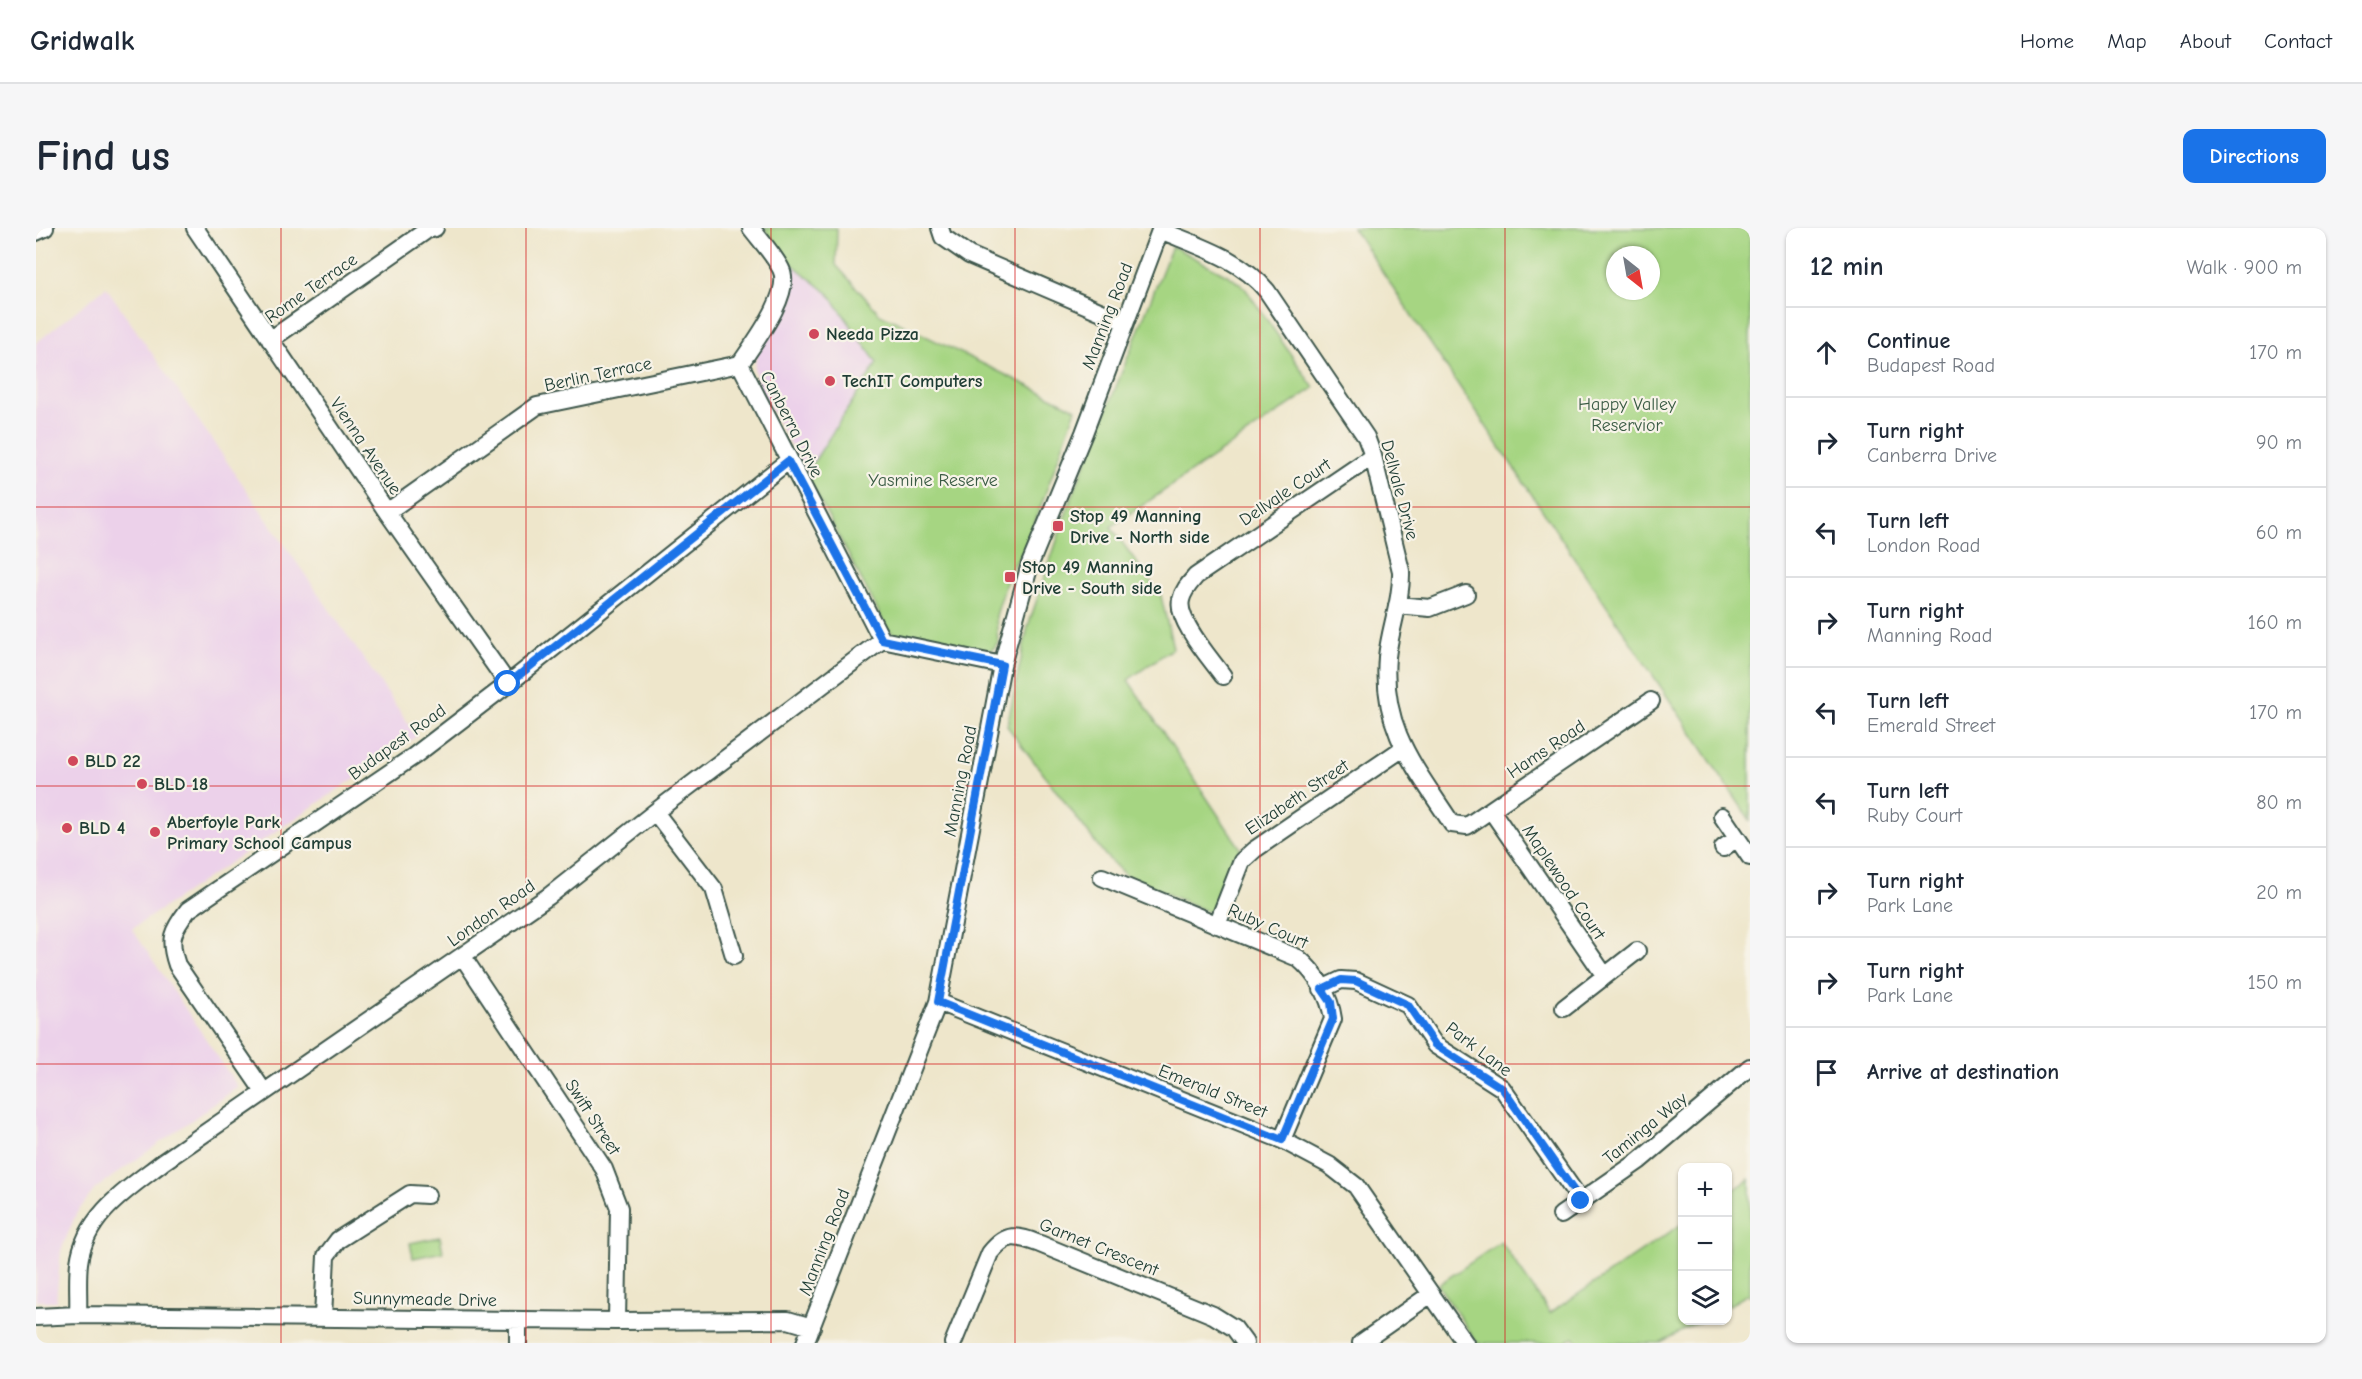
<!DOCTYPE html>
<html lang="en">
<head>
<meta charset="utf-8">
<style>
	body { margin:0; font-family:"Comic Neue",sans-serif; background:#f6f6f7; color:#1f2937 }
	.controls { position:absolute; right:18px; bottom:18px; display:grid; overflow:hidden; border-radius:12px; box-shadow:0 2px 4px #0004 }
	.controls button { width:54px; height:54px; display:grid; place-items:center; padding:0; border:0; border-bottom:2px solid #e0e1e3; background:#fff; color:#1f2937; font:30px sans-serif }
	.compass { position:absolute; left:1570px; top:18px; width:54px; height:54px; border-radius:50%; background:#fff; box-shadow:0 2px 4px #0004; rotate:149deg }
	.stop { position:absolute; width:18px; height:18px; margin:-14px; border:4px solid #1a73e8; border-radius:50%; background:#fff }
	.stop.end { background:#1a73e8; border-color:#fff; box-shadow:0 2px 6px #0008 }
	.list { margin:0; padding:0; list-style:none }
	h2 { display:flex; justify-content:space-between; align-items:center; height:78px; margin:0; padding:0 24px; font-size:26px }
	h2 small { font-size:20px; font-weight:400; color:#747a83 }
	.list li { display:grid; grid-template-columns:39px 1fr auto; gap:18px; align-items:center; box-sizing:border-box; height:90px; padding:0 24px; border-top:2px solid #e0e1e3 }
	.list b { display:block; font-size:22px; white-space:nowrap }
	.list p { margin:0; font-size:20px; white-space:nowrap; color:#747a83 }
	.list em { font-size:20px; font-style:normal; color:#747a83 }
	.icon { flex:none; width:33px; height:33px; fill:none; stroke:currentColor; stroke-width:2; stroke-linecap:round; stroke-linejoin:round }
	.map { position:relative; flex:none; width:1714px; height:1115px; overflow:hidden; border-radius:12px }
	header { display:flex; align-items:center; gap:36px; box-sizing:border-box; height:84px; padding:0 30px; background:#fff; border-bottom:2px solid #e0e1e3 }
	header strong { font-size:28px }
	nav { display:flex; gap:33px; margin-inline-start:auto; font-size:21px }
	.intro { display:flex; align-items:center; justify-content:space-between; box-sizing:border-box; height:144px; padding:0 36px }
	h1 { margin:0; font-size:42px }
	.button { padding:15px 27px; border-radius:12px; background:#1a73e8; color:#fff; font-size:21px; font-weight:700 }
	main { display:flex; gap:36px; padding:0 36px }
	aside { flex:1; background:#fff; border-radius:12px; box-shadow:0 2px 4px #0004 }
	.map>svg:first-child { display:block }
</style>
</head>
<body>
<header>
<strong>Gridwalk</strong>
<nav><a>Home</a><a>Map</a><a>About</a><a>Contact</a></nav>
</header>
<div class="intro"><h1>Find us</h1><a class="button">Directions</a></div>
<main>
<div class="map">
<svg width="1714" height="1115" viewBox="0 0 1714 1115">
	<rect width="100%" height="100%" fill="#f7f3e8"/>
	<filter id="ink" filterUnits="userSpaceOnUse"><feTurbulence type="fractalNoise" baseFrequency=".0167" numOctaves="2"/><feDisplacementMap in="SourceGraphic" scale="12" xChannelSelector="R" yChannelSelector="G"/><feConvolveMatrix kernelMatrix="1 2 1 2 8 2 1 2 1" color-interpolation-filters="sRGB"/></filter>
	<filter id="wash" filterUnits="userSpaceOnUse"><feTurbulence type="fractalNoise" baseFrequency=".008" numOctaves="4" result="noise"/><feDisplacementMap in="SourceGraphic" scale="24" xChannelSelector="R" yChannelSelector="G"/><feGaussianBlur stdDeviation="1.35" result="paint"/><feColorMatrix in="noise" values="0 0 0 0 0 0 0 0 0 0 0 0 0 0 0 0 0 1.4 0 .05"/><feComposite in="paint" operator="in"/></filter>
	<g filter="url(#wash)">
		<rect width="100%" height="100%" fill="#eee6cb"/>
		<path fill="#ecd1ea" d="M 752,33 L 793,66 L 841,135 L 770,246 L 723,159 L 718,141 L 721,124 L 747,81 L 755,61 Z
			M 70,59 L 381,508 L 96,701 L 202,859 L 59,961 L 40,986 L 25,1023 L 20,1073 L 0,1073 L 0,115 Z"/>
		<path fill="#a6d582" stroke="#62895b" stroke-width="1.5" fill-rule="evenodd" d="M 728,0 L 801,0 L 800,37 L 844,86 L 1040,181 L 990,319 L 973,345 L 960,388 L 962,414 L 958,420 L 949,425 L 862,410 L 851,400 L 770,246 L 841,135 L 793,66 L 752,33 Z
			M 1317,0 L 1714,0 L 1714,592 ZM 1579,27 L 1615,27 L 1615,63 L 1579,63 Z
			M 1136,18 L 1193,48 L 1209,60 L 1278,160 L 1075,299 L 1125,368 L 1137,420 L 1092,452 L 1205,621 L 1197,631 L 1175,685 L 1090,648 L 1069,627 L 971,498 L 992,398 L 1033,277 Z
			M 1714,951 L 1714,1068 L 1712,1066 L 1692,1078 L 1692,966 Z
			M 1646,996 L 1646,1092 L 1665,1093 L 1623,1115 L 1542,1115 L 1538,1109 L 1528,1115 L 1441,1115 L 1402,1057 L 1465,1014 L 1514,1085 Z
			M 404,1009 L 407,1024 L 377,1030 L 374,1015 Z"/>
	</g>
	<g filter="url(#ink)">
		<g fill="none" stroke-linecap="round" stroke-linejoin="round">
			<g stroke="#3e564b" stroke-width="20">
				<path id="minor" d="M 159,0 L 351,284 L 472,456
					M 904,0 L 907,9 L 933,27 L 1089,94
					M 1124,2 C 1162,18 1204,30 1231,63 L 1330,209 L 1337,228 L 1365,343 C 1366,372 1354,400 1351,429 C 1345,501 1379,539 1416,596 L 1431,598 L 1615,473
					M 0,4 L 9,0
					M 234,112 L 391,2 L 399,0
					M 704,136 L 846,412
					M 704,136 C 717,116 757,65 745,41 C 738,27 725,13 715,0
					M 351,284 L 501,178 L 704,136
					M 1361,377 L 1394,380 L 1430,366
					M 1187,448 C 1175,431 1140,392 1145,372 C 1147,362 1154,355 1160,348 L 1337,228
					M 1455,582 L 1569,748
					M 619,584 L 678,661 L 698,728
					M 1686,588 L 1714,629
					M 1687,620 L 1701,610
					M 1066,649 L 1262,730 C 1280,745 1294,768 1297,791 L 1246,912
					M 1181,697 L 1206,633 L 1218,622 L 1366,521
					M 427,729 L 568,941 L 583,980 L 581,1093
					M 1286,761 L 1305,752 L 1320,753 L 1372,777 L 1399,817 L 1466,860 L 1545,973
					M 902,774 L 1246,912 L 1293,937 L 1320,958 L 1429,1115
					M 1528,780 L 1601,723
					M 228,864 L 141,737 C 132,711 136,703 152,682 L 378,528 L 472,456 L 752,233
					M 1525,987 L 1603,933 L 1714,839
					M 42,1087 C 43,1070 41,1052 43,1035 C 49,987 92,961 127,934 L 513,668 L 619,584 L 846,412 L 966,437
					M 0,1089 L 42,1087 L 581,1093 L 752,1092 L 776,1099
					M 287,1089 L 290,1028 L 302,1012 L 374,966 L 391,967
					M 482,1115 L 482,1092
					M 769,1115 L 902,774 L 966,437 L 994,336 L 1048,205 L 1125,0
					M 917,1115 L 954,1025 C 971,1004 980,1007 1004,1016 L 1177,1087 L 1198,1100 L 1209,1115
					M 1325,1115 L 1395,1066"/>
			</g>
			<use href="#minor" stroke="#fff" stroke-width="16"/>
		</g>
	</g>
	<g fill="none" stroke-linecap="round" stroke-linejoin="round" filter="url(#ink)">
		<path stroke="#1a73e8" stroke-width="8" d="M 472,456 L 752,233 L 846,412 L 966,437 L 902,774 L 1246,912 L 1297,791 L 1295,774 L 1286,761 L 1305,752 L 1320,753 L 1372,777 L 1399,817 L 1466,860 L 1545,973"/>
	</g>
	<path fill="none" stroke="#d62828" stroke-width="1.5" stroke-opacity="0.55" d="M 245,0 L 245,1115M 490,0 L 490,1115M 735,0 L 735,1115M 979,0 L 979,1115M 1224,0 L 1224,1115M 1469,0 L 1469,1115M 0,279 L 1714,279M 0,558 L 1714,558M 0,836 L 1714,836"/>
	<g fill="#d1495b" stroke="#f7f3e8" stroke-width="2">
		<circle cx="778" cy="106" r="6"/>
		<circle cx="794" cy="153" r="6"/>
		<rect x="1016" y="292" width="12" height="12" rx="3"/>
		<rect x="968" y="343" width="12" height="12" rx="3"/>
		<circle cx="37" cy="533" r="6"/>
		<circle cx="106" cy="556" r="6"/>
		<circle cx="31" cy="600" r="6"/>
		<circle cx="119" cy="604" r="6"/>
	</g>
	<g text-anchor="middle" stroke-width="4.5" stroke-linejoin="round" paint-order="stroke">
		<g font-size="18" fill="#1f3d34" stroke="#f7f3e8">
			<text transform="translate(275 60) rotate(-35)" y="6">Rome Terrace</text>
			<text transform="translate(1071 88) rotate(-69)" y="6">Manning Road</text>
			<text transform="translate(562 146) rotate(-12)" y="6">Berlin Terrace</text>
			<text transform="translate(756 196) rotate(63)" y="6">Canberra Drive</text>
			<text transform="translate(330 218) rotate(56)" y="6">Vienna Avenue</text>
			<text transform="translate(1364 262) rotate(75)" y="6">Dellvale Drive</text>
			<text transform="translate(1249 264) rotate(-34)" y="6">Dellvale Court</text>
			<text transform="translate(361 514) rotate(-36)" y="6">Budapest Road</text>
			<text transform="translate(1510 521) rotate(-34)" y="6">Hams Road</text>
			<text transform="translate(924 553) rotate(-79)" y="6">Manning Road</text>
			<text transform="translate(1261 569) rotate(-34)" y="6">Elizabeth Street</text>
			<text transform="translate(1528 654) rotate(56)" y="6">Maplewood Court</text>
			<text transform="translate(455 685) rotate(-35)" y="6">London Road</text>
			<text transform="translate(1232 698) rotate(24)" y="6">Ruby Court</text>
			<text transform="translate(1443 821) rotate(37)" y="6">Park Lane</text>
			<text transform="translate(1177 863) rotate(22)" y="6">Emerald Street</text>
			<text transform="translate(557 889) rotate(57)" y="6">Swift Street</text>
			<text transform="translate(1609 900) rotate(-39)" y="6">Taminga Way</text>
			<text transform="translate(788 1014) rotate(-69)" y="6">Manning Road</text>
			<text transform="translate(1063 1019) rotate(22)" y="6">Garnet Crescent</text>
			<text transform="translate(389 1071) rotate(1)" y="6">Sunnymeade Drive</text>
		</g>
		<g font-size="18" font-weight="bold" fill="#1f3d34" stroke="#f7f3e8" text-anchor="start">
			<text x="790" y="112">Needa Pizza</text>
			<text x="806" y="159">TechIT Computers</text>
			<text x="1034" y="294">Stop 49 Manning<tspan x="1034" dy="21">Drive - North side</tspan></text>
			<text x="986" y="345">Stop 49 Manning<tspan x="986" dy="21">Drive - South side</tspan></text>
			<text x="49" y="539">BLD 22</text>
			<text x="118" y="562">BLD 18</text>
			<text x="131" y="600">Aberfoyle Park<tspan x="131" dy="21">Primary School Campus</tspan></text>
			<text x="43" y="606">BLD 4</text>
		</g>
		<g font-size="18" fill="#3a5b44" stroke="#f7f3e8">
			<text x="1591" y="182">Happy Valley<tspan x="1591" dy="21">Reservior</tspan></text>
			<text x="897" y="258">Yasmine Reserve</text>
		</g>
	</g>
</svg>
<div class="controls">
<button>+</button>
<button>−</button>
<button><svg class="icon" aria-label="layers" viewBox="0 0 24 24"><path d="M12 4l9 5-9 5-9-5zM3 14l9 5 9-5"/></svg></button>
</div>
<svg class="compass" viewBox="-18 -18 36 36"><path d="M0-13l5 13h-10z" fill="#e53935"/><path d="M0 13l5-13h-10z" fill="#747a83"/></svg>
<div class="stop" style="left:472px;top:456px"></div>
<div class="stop end" style="left:1545px;top:973px"></div>
</div>
<aside>
<h2>12 min<small>Walk · 900 m</small></h2>
<ul class="list">
<li><svg class="icon" aria-label="ahead" viewBox="0 0 24 24"><path d="M12 20V5M6 11l6-6 6 6"/></svg><div><b>Continue</b><p>Budapest Road</p></div><em>170 m</em></li>
<li><svg class="icon" aria-label="right" viewBox="0 0 24 24"><path d="M7 20v-9h11M14 6l5 5-5 5"/></svg><div><b>Turn right</b><p>Canberra Drive</p></div><em>90 m</em></li>
<li><svg class="icon" aria-label="left" viewBox="0 0 24 24"><path d="M17 20v-9H6M10 6l-5 5 5 5"/></svg><div><b>Turn left</b><p>London Road</p></div><em>60 m</em></li>
<li><svg class="icon" aria-label="right" viewBox="0 0 24 24"><path d="M7 20v-9h11M14 6l5 5-5 5"/></svg><div><b>Turn right</b><p>Manning Road</p></div><em>160 m</em></li>
<li><svg class="icon" aria-label="left" viewBox="0 0 24 24"><path d="M17 20v-9H6M10 6l-5 5 5 5"/></svg><div><b>Turn left</b><p>Emerald Street</p></div><em>170 m</em></li>
<li><svg class="icon" aria-label="left" viewBox="0 0 24 24"><path d="M17 20v-9H6M10 6l-5 5 5 5"/></svg><div><b>Turn left</b><p>Ruby Court</p></div><em>80 m</em></li>
<li><svg class="icon" aria-label="right" viewBox="0 0 24 24"><path d="M7 20v-9h11M14 6l5 5-5 5"/></svg><div><b>Turn right</b><p>Park Lane</p></div><em>20 m</em></li>
<li><svg class="icon" aria-label="right" viewBox="0 0 24 24"><path d="M7 20v-9h11M14 6l5 5-5 5"/></svg><div><b>Turn right</b><p>Park Lane</p></div><em>150 m</em></li>
<li><svg class="icon" aria-label="arrive" viewBox="0 0 24 24"><path d="M6 21V4h12l-3 4 3 4H6"/></svg><div><b>Arrive at destination</b></div></li>
</ul>
</aside>
</main>
</body>
</html>
